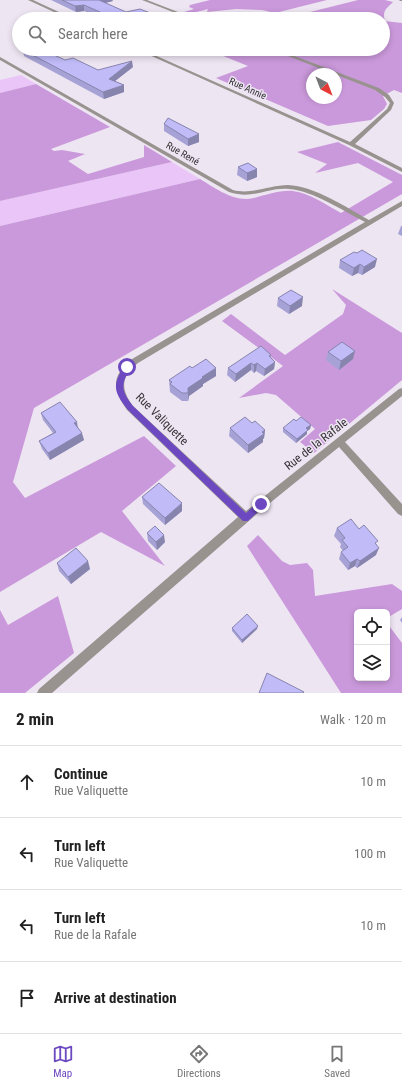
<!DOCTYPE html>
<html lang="en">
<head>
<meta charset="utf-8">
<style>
	body { margin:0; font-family:"Roboto Condensed",sans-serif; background:#f6f6f6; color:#222 }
	.controls { position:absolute; right:12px; bottom:12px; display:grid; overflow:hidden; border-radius:6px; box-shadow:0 2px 6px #0003 }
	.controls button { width:36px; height:36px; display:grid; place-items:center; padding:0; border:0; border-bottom:1px solid #e0e0e0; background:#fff; color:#222; font:20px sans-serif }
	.compass { position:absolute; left:306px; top:68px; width:36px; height:36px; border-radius:50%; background:#fff; box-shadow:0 2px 6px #0003; rotate:138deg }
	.stop { position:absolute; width:12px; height:12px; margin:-9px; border:3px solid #6d49c1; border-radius:50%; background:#fff }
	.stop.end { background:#6d49c1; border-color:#fff; box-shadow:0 1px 4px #0008 }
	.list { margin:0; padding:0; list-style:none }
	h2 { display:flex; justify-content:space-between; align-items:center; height:52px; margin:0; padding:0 16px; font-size:17px }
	h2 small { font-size:13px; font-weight:400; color:#767676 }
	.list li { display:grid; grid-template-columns:26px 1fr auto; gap:12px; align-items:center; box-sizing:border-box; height:72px; padding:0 16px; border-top:1px solid #e0e0e0 }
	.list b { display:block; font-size:15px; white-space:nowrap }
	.list p { margin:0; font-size:13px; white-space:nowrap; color:#767676 }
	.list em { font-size:13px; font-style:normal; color:#767676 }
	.icon { flex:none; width:22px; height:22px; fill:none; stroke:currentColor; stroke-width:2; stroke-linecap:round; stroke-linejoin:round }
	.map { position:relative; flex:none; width:402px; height:693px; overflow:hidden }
	.search { position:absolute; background:#fff; box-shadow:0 2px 6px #0003; left:12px; right:12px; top:12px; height:44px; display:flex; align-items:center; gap:10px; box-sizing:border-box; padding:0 14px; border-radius:22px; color:#767676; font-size:15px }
	.sheet { height:340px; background:#fff }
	nav { display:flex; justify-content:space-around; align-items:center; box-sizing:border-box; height:56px; border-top:1px solid #e0e0e0; background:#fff; font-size:11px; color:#767676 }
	nav a { display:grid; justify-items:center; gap:2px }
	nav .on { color:#6d49c1 }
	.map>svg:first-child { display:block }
</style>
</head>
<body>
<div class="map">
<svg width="402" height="693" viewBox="0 0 402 693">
	<rect width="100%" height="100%" fill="#eee5f2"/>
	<path fill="#eac5f7" d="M 21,75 L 36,84 L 0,93 L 0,80 Z
		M 172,162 L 200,179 L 0,226 L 0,201 Z"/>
	<path fill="#ca99db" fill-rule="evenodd" d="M 210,0 L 327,0 L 275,13 L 262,10 L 236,9 L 207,12 L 208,9 L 189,14 L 184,12 L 194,9 L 189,7 L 190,5 Z
		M 358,0 L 385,0 L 393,2 C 386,9 382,11 385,21 L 402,23 L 402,93 L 394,90 L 383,96 L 387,104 L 384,109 L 371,120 L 328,126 L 216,78 L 248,66 L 206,49 L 383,49 L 383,19 L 295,19 L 290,17 ZM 312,74 L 336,74 L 336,98 L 312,98 Z
		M 36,84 L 110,127 L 51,149 L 54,151 L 62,150 L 85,154 L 68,161 L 88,174 L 144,157 L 144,145 L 172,162 L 0,201 L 0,93 Z
		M 338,142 L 402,175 L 402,194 L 34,408 L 13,482 L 25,498 L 144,436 L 176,466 L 122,511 L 165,566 L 101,532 L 0,592 L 0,226 L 200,179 C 215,188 235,203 254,198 C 267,195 279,190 293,191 C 310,193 326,205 341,213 L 393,182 L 358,163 L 315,173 L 327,164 L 297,152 Z
		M 332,289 L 402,333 L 402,380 L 314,453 L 300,442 L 315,429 L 276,395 L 266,393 L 239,398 L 283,366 L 222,321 L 231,314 L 285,355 L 343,314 L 346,305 Z
		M 258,535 L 282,561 L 290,565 L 307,563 L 313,570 L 315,596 L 392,584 L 402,591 L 402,609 L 387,618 L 387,612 L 357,612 L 357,678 L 387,678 L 387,623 L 402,643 L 402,693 L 341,693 L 247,546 Z
		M 58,596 L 74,653 L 25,693 L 0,693 L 0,610 L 8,625 Z"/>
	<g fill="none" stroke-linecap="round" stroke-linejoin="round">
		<path fill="#999390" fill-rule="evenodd" d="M 28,0 L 33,0 L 74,19 L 69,19 Z
			M 142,0 L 147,0 L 196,19 L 191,19 Z
			M 399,0 L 402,0 L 402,1 L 400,1 Z
			M 136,49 L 141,49 L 350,142 L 387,109 L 390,103 L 385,97 L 375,90 L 270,49 L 276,49 L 379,88 L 389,95 L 394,103 L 391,110 L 355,144 L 402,168 L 402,172 L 349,145 Z
			M 0,57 L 233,190 C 252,195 269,185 288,185 C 314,186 346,207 369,220 L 402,201 L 402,206 L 138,363 C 121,377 120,388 133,406 L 246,511 L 399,389 L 402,388 L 402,396 L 345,442 L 402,504 L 402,516 L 398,514 L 339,447 L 265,507 L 52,693 L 37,693 L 39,689 L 238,517 L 127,410 C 112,389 111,376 132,359 L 365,222 C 343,211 314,191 289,189 C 267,187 254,200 229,192 L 0,60 Z"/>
	</g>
	<path fill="#a6a2d5" d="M 51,0 L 112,0 L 113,1 L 105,3 L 126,12 L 158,16 L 158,19 L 103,19 L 84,11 L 76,12 Z
		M 23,50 L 65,60 L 98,70 L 133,67 L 115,81 L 124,85 L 124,92 L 104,99 L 24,56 Z
		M 164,124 L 199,134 L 199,142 L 188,146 L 164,131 Z
		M 238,167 L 257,169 L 257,177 L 247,181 L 237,175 Z
		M 401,226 L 402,226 L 402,236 L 398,234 Z
		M 340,260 L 375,267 L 362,275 L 358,273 L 352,276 L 339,268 Z
		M 278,298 L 302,306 L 289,314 L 277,306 Z
		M 355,351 L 353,359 L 339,370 L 326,360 L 328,352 Z
		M 271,355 L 271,358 L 275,362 L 274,369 L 264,376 L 256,371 L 254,373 L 251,370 L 235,382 L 227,375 L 228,368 Z
		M 192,368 L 216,376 L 203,384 L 203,386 L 189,396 L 188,401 L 182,401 L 170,392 L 169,380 Z
		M 41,413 L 78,427 L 84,440 L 50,460 L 42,449 L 39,441 L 53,433 L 43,420 Z
		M 296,421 L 311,425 L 310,429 L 307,431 L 307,434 L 296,443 L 283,432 L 283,428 Z
		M 252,423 L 265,430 L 264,438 L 263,439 L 263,442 L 248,453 L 229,436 L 230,428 Z
		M 142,497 L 182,511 L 165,525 L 143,504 Z
		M 337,528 L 359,529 L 377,545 L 376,555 L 357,568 L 355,566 L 348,570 L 339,559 L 341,552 L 343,551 L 340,547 L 341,544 L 334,536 Z
		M 147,533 L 165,542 L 157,550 L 148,541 Z
		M 57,563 L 90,569 L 71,584 L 59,571 Z
		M 402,617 L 402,623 L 400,620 Z
		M 232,628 L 257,629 L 242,643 L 232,631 Z"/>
	<path fill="#8784ae" d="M 97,0 L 112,0 L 113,1 L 97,5 Z
		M 84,5 L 84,11 L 76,12 L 75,6 Z
		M 158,16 L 158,19 L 148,19 Z
		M 132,61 L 133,67 L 110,85 L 109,79 Z
		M 124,85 L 124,92 L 104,99 L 103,92 Z
		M 199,134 L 199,142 L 188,146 L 188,139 Z
		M 257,169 L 257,177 L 247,181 L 247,173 Z
		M 377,259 L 375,267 L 362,275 L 364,267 Z
		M 360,264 L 358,273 L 352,276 L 354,268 Z
		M 303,297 L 302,306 L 289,314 L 290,306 Z
		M 355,351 L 353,359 L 339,370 L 341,361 Z
		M 275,362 L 274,369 L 264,376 L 265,369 Z
		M 251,363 L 251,370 L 235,382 L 236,374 Z
		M 257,363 L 256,371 L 254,373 L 254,365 Z
		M 216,368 L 216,376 L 203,384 L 203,386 L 189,396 L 188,401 L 188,388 L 202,377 Z
		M 77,422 L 78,429 L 74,423 Z
		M 311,425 L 310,429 L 307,431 L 307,434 L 296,443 L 297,439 L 306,428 Z
		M 265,430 L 264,438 L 263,439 L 263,442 L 248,453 L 248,445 Z
		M 82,433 L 84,440 L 50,460 L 48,453 Z
		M 182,503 L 182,511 L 165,525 L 165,518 Z
		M 164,535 L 165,542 L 157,550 L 156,542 Z
		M 379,548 L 376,555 L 357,568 L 360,561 Z
		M 357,559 L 355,566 L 348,570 L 350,563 Z
		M 88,561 L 90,569 L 71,584 L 68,577 Z
		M 258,626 L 257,629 L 242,643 L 242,640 Z"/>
	<path fill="#c1bcf8" stroke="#8784ae" d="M 62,0 L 99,0 L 126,12 L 140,9 L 158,16 L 148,19 L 113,19 L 109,17 L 111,17 L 84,5 L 75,6 Z
		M 24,49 L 41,49 L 65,60 L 73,58 L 98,70 L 132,61 L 109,79 L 124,85 L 103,92 L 23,50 Z
		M 168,118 L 199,134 L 188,139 L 164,124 Z
		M 248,163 L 257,169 L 247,173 L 238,167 Z
		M 362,250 L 377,259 L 364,267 L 360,264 L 354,268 L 340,260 L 354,252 L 357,253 Z
		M 291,290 L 303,297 L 290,306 L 278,298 Z
		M 342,342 L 355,351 L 341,361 L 328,352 Z
		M 261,346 L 271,355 L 269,356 L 275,362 L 265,369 L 257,363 L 254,365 L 251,363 L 236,374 L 228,368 Z
		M 206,359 L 216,368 L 202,377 L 203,378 L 188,388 L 188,393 L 182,393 L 170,384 L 172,382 L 169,380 L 190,366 L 192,368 Z
		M 60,402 L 77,422 L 74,423 L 82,433 L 48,453 L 39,441 L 56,432 L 41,413 Z
		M 245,417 L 252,423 L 255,421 L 265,430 L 262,432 L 264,434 L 248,445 L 230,428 Z
		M 301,417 L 311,425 L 306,428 L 308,430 L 297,439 L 283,428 L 294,419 L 296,421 Z
		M 159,483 L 182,503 L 165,518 L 142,497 Z
		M 351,519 L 359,529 L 364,525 L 378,541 L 375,543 L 379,548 L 360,561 L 357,559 L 350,563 L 341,552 L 348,547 L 342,540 L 345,538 L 337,528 Z
		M 155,526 L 164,535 L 156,542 L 147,533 Z
		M 76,548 L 88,561 L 68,577 L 57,563 Z
		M 247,614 L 258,626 L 242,640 L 232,628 Z
		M 267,673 L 304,692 L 303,693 L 259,693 Z"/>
	<path fill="#6d49c1" d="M 127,364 L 131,367 C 121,384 120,390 133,406 L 246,513 L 258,502 L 263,502 L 263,507 L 248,521 L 243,521 L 128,410 C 113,391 112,385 125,365 Z"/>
	<g text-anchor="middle" stroke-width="3" stroke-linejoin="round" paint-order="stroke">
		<g font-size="10" fill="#363237" stroke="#eee5f2">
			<text transform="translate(248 88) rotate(24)" y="4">Rue Annie</text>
			<text transform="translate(183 153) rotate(30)" y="4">Rue René</text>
		</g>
		<g font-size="12" fill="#363237" stroke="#eee5f2">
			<text transform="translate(162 419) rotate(45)" y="4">Rue Valiquette</text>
			<text transform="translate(316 444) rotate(-38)" y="4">Rue de la Rafale</text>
		</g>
	</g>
</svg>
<div class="controls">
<button><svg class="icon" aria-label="locate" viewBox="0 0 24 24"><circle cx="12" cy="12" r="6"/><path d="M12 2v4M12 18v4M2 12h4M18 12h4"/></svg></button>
<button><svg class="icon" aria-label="layers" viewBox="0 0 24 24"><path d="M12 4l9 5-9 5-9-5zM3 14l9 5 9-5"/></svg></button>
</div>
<svg class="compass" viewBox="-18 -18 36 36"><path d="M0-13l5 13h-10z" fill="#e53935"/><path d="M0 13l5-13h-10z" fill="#767676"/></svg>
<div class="stop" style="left:127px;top:367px"></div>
<div class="stop end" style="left:261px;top:504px"></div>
<div class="search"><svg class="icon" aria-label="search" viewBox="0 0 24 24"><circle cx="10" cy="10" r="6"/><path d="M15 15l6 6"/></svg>Search here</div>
</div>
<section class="sheet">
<h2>2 min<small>Walk · 120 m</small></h2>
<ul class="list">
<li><svg class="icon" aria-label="ahead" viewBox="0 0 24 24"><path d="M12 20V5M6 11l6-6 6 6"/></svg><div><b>Continue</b><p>Rue Valiquette</p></div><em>10 m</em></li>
<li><svg class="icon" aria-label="left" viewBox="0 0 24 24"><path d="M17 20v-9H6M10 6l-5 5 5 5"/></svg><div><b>Turn left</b><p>Rue Valiquette</p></div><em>100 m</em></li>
<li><svg class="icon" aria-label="left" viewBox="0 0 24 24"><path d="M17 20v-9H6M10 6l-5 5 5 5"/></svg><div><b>Turn left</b><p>Rue de la Rafale</p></div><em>10 m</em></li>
<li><svg class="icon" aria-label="arrive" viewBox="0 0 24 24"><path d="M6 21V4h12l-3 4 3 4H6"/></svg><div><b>Arrive at destination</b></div></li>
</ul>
</section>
<nav>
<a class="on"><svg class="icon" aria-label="map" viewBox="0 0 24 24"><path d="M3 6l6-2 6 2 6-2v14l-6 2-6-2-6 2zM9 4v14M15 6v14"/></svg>Map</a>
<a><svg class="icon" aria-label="directions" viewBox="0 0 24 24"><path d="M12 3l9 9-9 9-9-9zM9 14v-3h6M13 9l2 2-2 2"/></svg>Directions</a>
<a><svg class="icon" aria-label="saved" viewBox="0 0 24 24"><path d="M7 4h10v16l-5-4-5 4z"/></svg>Saved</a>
</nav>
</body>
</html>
